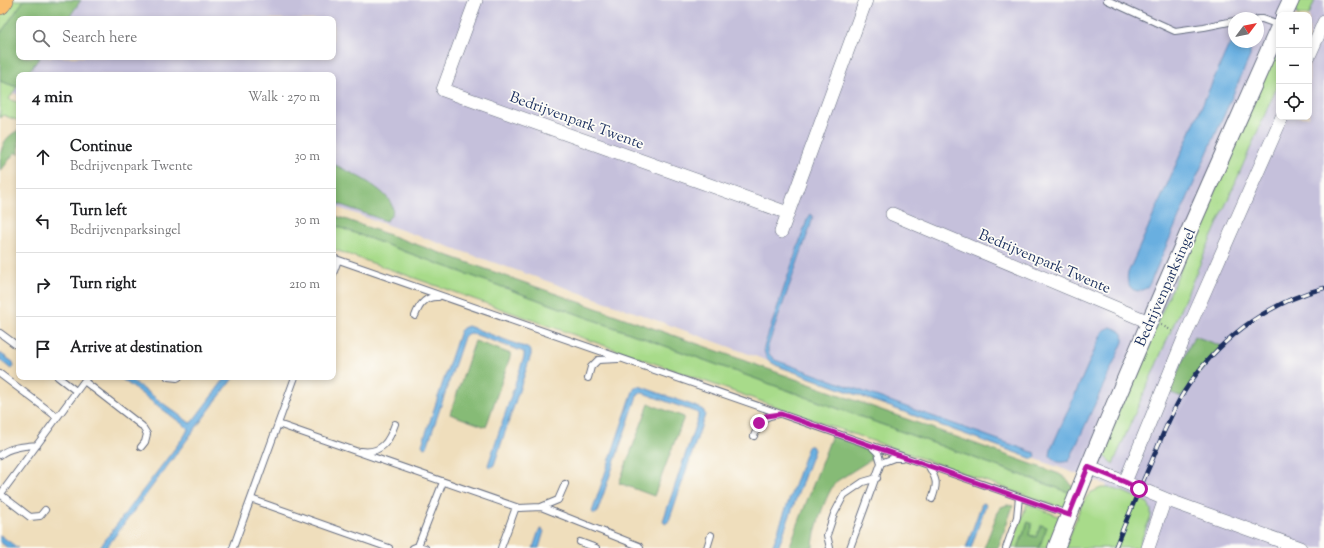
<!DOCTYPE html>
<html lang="en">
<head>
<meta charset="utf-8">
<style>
	body { margin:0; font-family:"Sorts Mill Goudy",serif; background:#f2f2f2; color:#202124 }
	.controls { position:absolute; right:12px; top:12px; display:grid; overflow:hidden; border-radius:8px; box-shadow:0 2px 6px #0003 }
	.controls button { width:36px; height:36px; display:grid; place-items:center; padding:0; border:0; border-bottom:1px solid #e0e0e0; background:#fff; color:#202124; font:20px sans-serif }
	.compass { position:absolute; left:1228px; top:12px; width:36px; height:36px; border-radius:50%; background:#fff; box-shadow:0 2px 6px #0003; rotate:58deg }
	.stop { position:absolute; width:12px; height:12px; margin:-9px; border:3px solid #b5179e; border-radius:50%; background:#fff }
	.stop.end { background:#b5179e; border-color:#fff; box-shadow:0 1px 4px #0008 }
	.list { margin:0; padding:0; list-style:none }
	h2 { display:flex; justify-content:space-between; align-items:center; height:52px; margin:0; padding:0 16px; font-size:17px }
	h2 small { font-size:13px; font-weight:400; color:#757577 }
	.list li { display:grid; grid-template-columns:26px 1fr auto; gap:12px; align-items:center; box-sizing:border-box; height:64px; padding:0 16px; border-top:1px solid #e0e0e0 }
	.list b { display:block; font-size:15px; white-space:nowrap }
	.list p { margin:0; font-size:13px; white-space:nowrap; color:#757577 }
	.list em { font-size:13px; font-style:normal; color:#757577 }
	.icon { flex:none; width:22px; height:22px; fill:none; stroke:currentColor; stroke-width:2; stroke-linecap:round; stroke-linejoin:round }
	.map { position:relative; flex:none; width:1324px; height:548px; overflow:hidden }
	.search { position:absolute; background:#fff; box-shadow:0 2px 6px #0003; left:16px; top:16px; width:320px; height:44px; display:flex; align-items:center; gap:10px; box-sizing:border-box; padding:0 14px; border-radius:8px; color:#757577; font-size:15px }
	.panel { position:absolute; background:#fff; box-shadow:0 2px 6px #0003; left:16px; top:72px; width:320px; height:308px; border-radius:8px }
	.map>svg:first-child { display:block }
</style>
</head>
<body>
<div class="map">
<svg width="1324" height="548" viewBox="0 0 1324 548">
	<rect width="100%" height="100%" fill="#fdfcf7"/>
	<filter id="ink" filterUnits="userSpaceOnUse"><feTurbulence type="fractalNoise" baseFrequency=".025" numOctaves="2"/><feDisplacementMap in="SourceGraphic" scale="8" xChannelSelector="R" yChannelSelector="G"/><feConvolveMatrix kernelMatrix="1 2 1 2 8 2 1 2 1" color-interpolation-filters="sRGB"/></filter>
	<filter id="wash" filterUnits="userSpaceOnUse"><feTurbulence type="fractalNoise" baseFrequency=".012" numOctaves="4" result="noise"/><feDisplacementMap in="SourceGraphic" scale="16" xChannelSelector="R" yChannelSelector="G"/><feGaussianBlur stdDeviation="0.9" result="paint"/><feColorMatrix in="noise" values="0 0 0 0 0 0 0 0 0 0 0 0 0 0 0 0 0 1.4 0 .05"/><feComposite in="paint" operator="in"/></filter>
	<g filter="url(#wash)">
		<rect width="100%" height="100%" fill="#efdebc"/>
		<path fill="#c5c0db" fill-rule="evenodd" d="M 37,0 L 1324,0 L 1324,548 L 1085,548 L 1107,485 L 615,305 L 333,206 L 333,75 L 19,75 L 19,95 L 0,89 L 0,51 L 19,57 L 333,57 L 333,19 L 23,19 ZM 1279,15 L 1309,15 L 1309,117 L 1279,117 ZM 1234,18 L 1258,18 L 1258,42 L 1234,42 Z"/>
		<path fill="#a8db8a" stroke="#628574" d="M 9,0 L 24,0 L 0,34 L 0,12 Z
			M 1299,0 L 1315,0 L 1309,15 L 1297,15 L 1296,7 Z
			M 1279,55 L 1279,82 L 1113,464 L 1106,458 L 1102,449 L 1270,64 Z
			M 0,81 L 17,87 L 9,99 L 19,103 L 19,121 L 3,115 L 0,118 Z
			M 333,225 L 406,252 L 1071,493 L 1064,509 L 333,249 Z
			M 1101,488 L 1109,488 L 1124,492 L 1148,503 L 1151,510 L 1151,516 L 1138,548 L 1065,548 L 1082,503 L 1090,493 Z
			M 1027,504 L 1061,517 L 1050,548 L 1039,548 L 1046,527 L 1036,537 L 1029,535 L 1028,522 L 1018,548 L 1011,548 Z"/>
		<path fill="#86bb76" stroke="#50756a" d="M 24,0 L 81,0 L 68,19 L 19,19 L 19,57 L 40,57 L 26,75 L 19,75 L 19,85 L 17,87 L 0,81 L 0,34 Z
			M 17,131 L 19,131 L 19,155 L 15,152 L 0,172 C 0,153 0,140 17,131 Z
			M 333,164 C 347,171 399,193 392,214 C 391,216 388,219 386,221 L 333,202 Z
			M 333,215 L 726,354 L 1059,474 L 1067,479 L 1073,487 L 1071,493 L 406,252 L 333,225 Z
			M 1194,336 L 1222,346 L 1198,374 L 1182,397 L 1169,392 Z
			M 475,341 L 511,354 L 486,427 L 450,414 Z
			M 649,404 L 684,417 L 654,496 L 619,483 Z
			M 832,435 C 847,440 865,444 875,457 L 837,481 C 826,492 813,533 813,548 L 789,548 Z
			M 1007,505 L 1013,506 L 998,548 L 984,548 L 998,512 L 1001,507 Z
			M 1028,522 L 1032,524 L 1029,535 L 1036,537 L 1041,525 L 1047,527 L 1039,548 L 1018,548 Z"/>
		<path fill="#69afe0" stroke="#426f9f" d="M 1234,41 L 1246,43 L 1250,48 L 1250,56 L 1150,283 C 1141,298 1124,290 1128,273 L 1228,47 Z
			M 811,214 L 813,216 L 810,227 L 768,346 L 768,353 L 775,360 L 1035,453 L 1036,457 L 1033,459 L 778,366 C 769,362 764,357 764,347 L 807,220 Z
			M 468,326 L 527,348 L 531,351 L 531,355 L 494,465 L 490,468 L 488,465 L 524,357 L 524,352 L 471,333 L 467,334 L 464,337 L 427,447 L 424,448 L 422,445 L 460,331 L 463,328 Z
			M 1111,327 C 1119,330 1124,332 1123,342 L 1069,461 C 1059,463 1057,463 1050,456 L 1051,449 L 1102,333 L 1104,330 Z
			M 0,353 L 13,362 L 14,367 L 11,369 L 0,360 Z
			M 119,377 L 127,377 L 190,423 L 192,422 L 226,377 L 234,377 L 106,548 L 99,548 L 185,435 L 188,429 L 185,426 Z
			M 639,386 L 700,408 L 704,411 L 705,415 L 669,521 L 665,524 L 663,521 L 698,417 L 698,413 L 643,393 L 639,393 L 637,396 L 597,513 L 594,514 L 592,512 L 632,394 L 635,387 Z
			M 808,446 L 812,446 L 814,450 L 778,548 L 772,548 Z
			M 982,503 L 986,504 L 971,548 L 966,548 Z
			M 542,529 L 544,531 L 539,548 L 533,548 L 539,530 Z
			M 0,535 L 18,548 L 8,548 L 0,542 Z"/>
	</g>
	<g filter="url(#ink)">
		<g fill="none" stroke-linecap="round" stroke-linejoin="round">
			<g stroke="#656c7f" stroke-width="8">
				<path id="service" d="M 1107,0 L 1175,31 L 1204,27 L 1234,21
					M 1258,19 L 1262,19 L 1279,25
					M 333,258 L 1068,514
					M 333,274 L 338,260
					M 415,316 C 419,305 425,296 438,297
					M 0,333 L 19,347
					M 0,374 L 57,417
					M 58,377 L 76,391
					M 168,377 L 177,378 L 179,377
					M 588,378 L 591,367 L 598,360 L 618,359
					M 84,381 L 142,426 L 147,434 L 145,442 L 141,447
					M 278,424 L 519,508 L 541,507 L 639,546 L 640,548
					M 754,436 C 761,420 761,417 779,414
					M 361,451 C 382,454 389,441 395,424
					M 0,455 C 9,447 25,446 37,445
					M 881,463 L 894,458 L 901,458
					M 928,465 C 937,480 938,483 932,499
					M 0,494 L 30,517 L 40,516 L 45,510
					M 0,495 L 87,377
					M 251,499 L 389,548
					M 541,507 L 558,500 L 565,484
					M 580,542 L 596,548
					M 418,546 L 443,482
					M 233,548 L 295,377
					M 413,548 L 418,546 L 425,548
					M 501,548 L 516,507
					M 707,548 L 711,535
					M 830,548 L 827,535 L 834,514 L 844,495 L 863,482 L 877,478
					M 850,548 L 881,463 L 878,453 L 873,448
					M 1006,548 L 1017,517 L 1019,497"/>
			</g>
			<g stroke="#656c7f" stroke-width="14">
				<path id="minor" d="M 476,0 L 443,90 L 788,213
					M 1309,56 L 1324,22
					M 892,214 L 1149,322
					M 781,232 L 866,0
					M 1088,467 L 1165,499 L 1300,548
					M 1125,482 L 1185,336 L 1282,117
					M 1148,548 L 1165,499"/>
			</g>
			<g stroke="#656c7f" stroke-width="18">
				<path id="tertiary" d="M 1284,15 L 1291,0
					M 1056,548 C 1125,372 1203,200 1279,27"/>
			</g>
			<g stroke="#656c7f" stroke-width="22">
				<path id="trunk" d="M 0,4 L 3,0"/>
			</g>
			<path stroke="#656c7f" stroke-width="2" stroke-dasharray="1 3" stroke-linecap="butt" d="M 1161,325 L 1175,332"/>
			<use href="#service" stroke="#fff" stroke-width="6"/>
			<use href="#minor" stroke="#fff" stroke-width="13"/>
			<use href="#tertiary" stroke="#fff" stroke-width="16"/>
			<use href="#trunk" stroke="#fbbe6e" stroke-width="21"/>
			<g stroke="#1b2f5e" stroke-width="4.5">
				<path id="rail" d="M 1115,548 C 1127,518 1140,488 1153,458 C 1162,436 1171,413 1184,392 C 1215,342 1266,303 1324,288"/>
			</g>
			<use href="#rail" stroke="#fdfcf7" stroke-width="3" stroke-dasharray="9" stroke-linecap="butt"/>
		</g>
	</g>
	<g fill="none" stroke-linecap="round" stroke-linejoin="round" filter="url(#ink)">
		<path stroke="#b5179e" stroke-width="5" d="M 759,423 L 766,416 L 781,414 L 1069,515 L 1088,467 L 1125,482 L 1139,489"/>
	</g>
	<g text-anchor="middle" stroke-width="3.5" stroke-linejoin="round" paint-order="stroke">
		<g font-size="15" fill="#1b2f5e" stroke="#fdfcf7">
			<text transform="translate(577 120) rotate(20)" y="5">Bedrijvenpark Twente</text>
			<text transform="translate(1045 261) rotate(23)" y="5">Bedrijvenpark Twente</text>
			<text transform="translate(1165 287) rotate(-66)" y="5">Bedrijvenparksingel</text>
		</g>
	</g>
</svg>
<div class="controls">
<button>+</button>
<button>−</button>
<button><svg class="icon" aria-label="locate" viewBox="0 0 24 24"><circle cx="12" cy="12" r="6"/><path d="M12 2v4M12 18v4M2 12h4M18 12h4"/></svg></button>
</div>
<svg class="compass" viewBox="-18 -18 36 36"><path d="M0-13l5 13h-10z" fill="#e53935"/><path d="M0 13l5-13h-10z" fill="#757577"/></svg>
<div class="stop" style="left:1139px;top:489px"></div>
<div class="stop end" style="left:759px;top:423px"></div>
<div class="search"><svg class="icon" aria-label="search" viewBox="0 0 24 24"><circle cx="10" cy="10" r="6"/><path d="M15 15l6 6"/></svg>Search here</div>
<section class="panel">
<h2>4 min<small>Walk · 270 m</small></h2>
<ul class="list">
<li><svg class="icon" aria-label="ahead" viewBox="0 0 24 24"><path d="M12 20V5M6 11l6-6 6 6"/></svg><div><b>Continue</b><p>Bedrijvenpark Twente</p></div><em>30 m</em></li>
<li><svg class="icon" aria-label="left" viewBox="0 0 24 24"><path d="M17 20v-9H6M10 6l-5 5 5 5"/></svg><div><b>Turn left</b><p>Bedrijvenparksingel</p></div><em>30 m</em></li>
<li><svg class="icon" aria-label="right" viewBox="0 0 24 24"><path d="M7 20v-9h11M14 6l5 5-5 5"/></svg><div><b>Turn right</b></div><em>210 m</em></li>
<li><svg class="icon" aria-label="arrive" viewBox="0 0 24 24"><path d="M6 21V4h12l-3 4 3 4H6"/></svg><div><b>Arrive at destination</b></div></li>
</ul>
</section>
</div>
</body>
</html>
